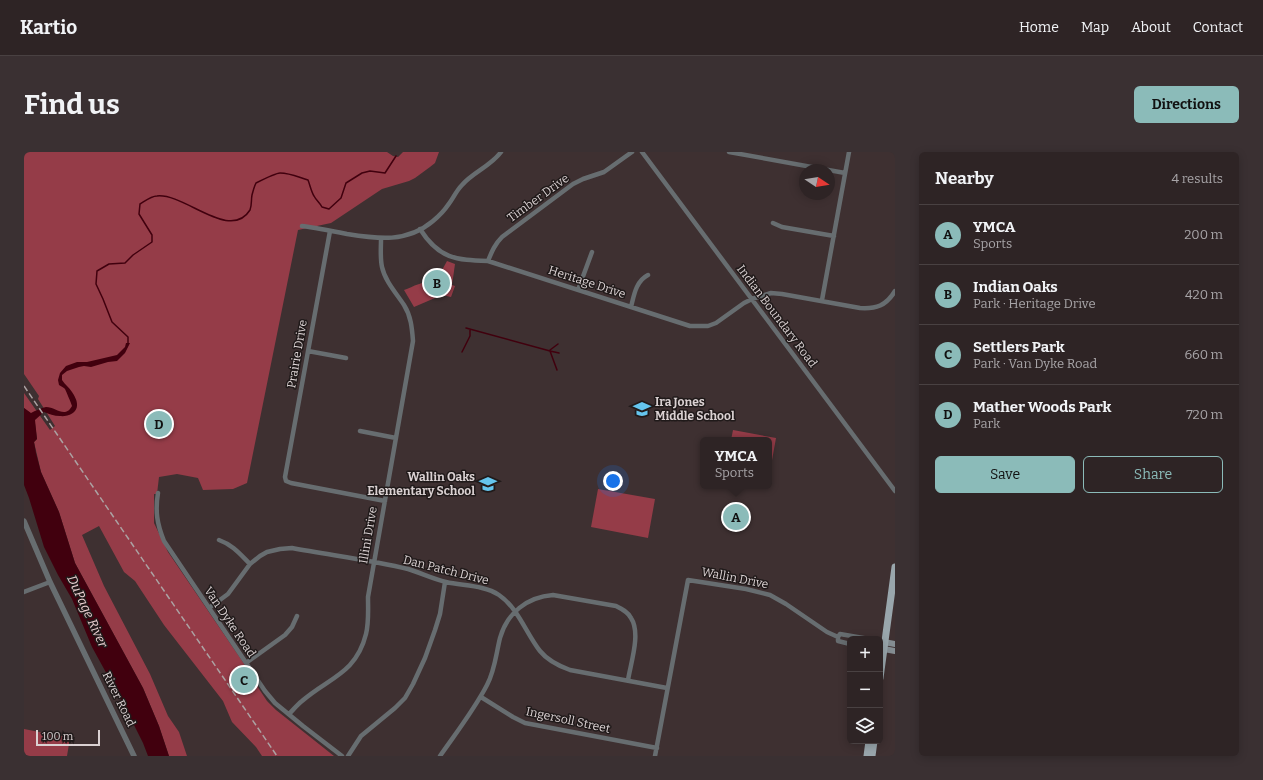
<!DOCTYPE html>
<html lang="en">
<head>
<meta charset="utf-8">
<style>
	body { margin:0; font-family:Bitter,serif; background:#3a3032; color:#f1f3f6 }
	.controls { position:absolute; right:12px; bottom:12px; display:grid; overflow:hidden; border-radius:6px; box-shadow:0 2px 10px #0003 }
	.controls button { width:36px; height:36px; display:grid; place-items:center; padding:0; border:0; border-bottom:1px solid #494142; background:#2e2425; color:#f1f3f6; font:20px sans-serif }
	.compass { position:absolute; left:775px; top:12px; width:36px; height:36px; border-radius:50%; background:#2e2425; box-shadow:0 2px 10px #0003; rotate:102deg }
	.scale { position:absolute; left:12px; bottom:10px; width:64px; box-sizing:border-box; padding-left:4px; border:2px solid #dad1d2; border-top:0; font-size:11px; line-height:14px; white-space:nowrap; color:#dad1d2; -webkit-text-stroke:3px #201a1a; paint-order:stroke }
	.you { position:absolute; left:589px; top:329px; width:14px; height:14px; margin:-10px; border:3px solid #fff; border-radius:50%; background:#1a73e8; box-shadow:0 0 0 6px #1a73e833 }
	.badge { display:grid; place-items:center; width:26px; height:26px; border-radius:50%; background:#8bbbb9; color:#111; font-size:13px; font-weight:700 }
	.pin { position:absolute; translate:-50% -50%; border:2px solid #fff; box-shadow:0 1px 4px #0006 }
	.popup { position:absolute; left:676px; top:285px; width:72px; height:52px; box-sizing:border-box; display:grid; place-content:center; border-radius:6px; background:#2e2425; filter:drop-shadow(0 1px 3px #0005); font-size:13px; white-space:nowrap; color:#a7a4a7 }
	.popup b { font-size:15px; color:#f1f3f6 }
	.popup::after { content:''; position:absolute; left:50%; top:100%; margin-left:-8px; border:8px solid transparent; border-top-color:#2e2425 }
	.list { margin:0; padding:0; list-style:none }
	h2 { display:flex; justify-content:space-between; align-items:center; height:52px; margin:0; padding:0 16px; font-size:17px }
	h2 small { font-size:13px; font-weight:400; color:#a7a4a7 }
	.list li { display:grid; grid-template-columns:26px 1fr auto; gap:12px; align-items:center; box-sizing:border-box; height:60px; padding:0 16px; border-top:1px solid #494142 }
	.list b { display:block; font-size:15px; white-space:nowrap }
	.list p { margin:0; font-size:13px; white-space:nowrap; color:#a7a4a7 }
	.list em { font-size:13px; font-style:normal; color:#a7a4a7 }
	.actions { display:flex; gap:8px; padding:12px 16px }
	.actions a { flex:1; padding:9px 0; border:1px solid #8bbbb9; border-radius:6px; text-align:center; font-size:14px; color:#8bbbb9 }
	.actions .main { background:#8bbbb9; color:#111 }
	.icon { flex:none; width:22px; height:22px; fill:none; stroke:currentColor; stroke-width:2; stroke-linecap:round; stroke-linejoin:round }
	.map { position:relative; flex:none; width:871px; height:604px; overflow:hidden; border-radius:6px }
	header { display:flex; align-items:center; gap:24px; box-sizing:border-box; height:56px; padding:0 20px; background:#2e2425; border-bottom:1px solid #494142 }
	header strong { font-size:19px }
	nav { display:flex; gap:22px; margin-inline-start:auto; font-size:14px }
	.intro { display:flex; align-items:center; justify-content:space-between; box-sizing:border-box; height:96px; padding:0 24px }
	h1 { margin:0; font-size:28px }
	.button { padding:10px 18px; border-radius:6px; background:#8bbbb9; color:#111; font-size:14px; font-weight:700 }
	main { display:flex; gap:24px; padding:0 24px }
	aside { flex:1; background:#2e2425; border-radius:6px; box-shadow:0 2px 10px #0003 }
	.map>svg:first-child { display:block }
</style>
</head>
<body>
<header>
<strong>Kartio</strong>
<nav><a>Home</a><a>Map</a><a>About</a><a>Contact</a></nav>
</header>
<div class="intro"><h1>Find us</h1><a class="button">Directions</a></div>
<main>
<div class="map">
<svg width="871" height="604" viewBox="0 0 871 604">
	<rect width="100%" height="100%" fill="#3e3031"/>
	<path fill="#953c48" d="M 0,0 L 363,0 L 369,4 L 374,5 L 379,0 L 415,0 L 411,11 L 406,15 L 391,26 L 385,29 L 358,37 L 307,71 L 274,78 L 223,331 L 209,337 L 179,338 L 174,326 L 153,322 L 135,325 L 133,342 L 130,342 L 130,371 L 144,400 L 225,519 L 235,537 L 243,549 L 252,558 L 310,604 L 238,604 L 232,595 L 208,570 L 199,549 L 140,473 L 111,429 L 100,420 L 75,374 L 58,383 L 80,434 L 126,522 L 144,564 L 155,580 L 163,604 L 145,604 L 135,574 L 119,536 L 51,411 L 35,360 L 17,320 L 10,290 L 13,287 L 10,264 L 0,256 L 0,241 L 26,278 L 31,274 L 14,247 L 15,244 L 0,222 Z
		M 423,109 L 431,112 L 428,133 L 431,134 L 427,145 L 418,143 L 390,155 L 380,138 C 390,134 401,128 412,129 Z
		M 709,278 L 752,286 L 745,325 L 745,288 L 707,288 Z
		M 574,337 L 631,347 L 624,386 L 567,375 Z
		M 0,577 L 46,586 L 43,604 L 0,604 Z"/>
	<path fill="#41000e" d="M 102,191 L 106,191 L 101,201 L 93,209 L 84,210 L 67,215 L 60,214 L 55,215 L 43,219 L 38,223 L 38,228 C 41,233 45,235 48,240 C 50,243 53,248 53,252 C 54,261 43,265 36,264 C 30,264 25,262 20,260 L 11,268 L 13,287 L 10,290 L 12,301 L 17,320 L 35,360 L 51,411 L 119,536 L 135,574 L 145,604 L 124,604 L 119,591 L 102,557 L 68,495 L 48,447 L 34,423 L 20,395 L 5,346 L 0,333 L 0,256 L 7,261 C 11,259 17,256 22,255 C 32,255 41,267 48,254 C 47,251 42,239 41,237 C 40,236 37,234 35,233 L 34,228 L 36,221 L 42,214 L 53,210 L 63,210 L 93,203 L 101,195 Z"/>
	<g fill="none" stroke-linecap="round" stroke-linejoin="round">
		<path stroke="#41000e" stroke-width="1.5" d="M 442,176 L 526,199 L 533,218
			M 104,191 L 104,185 L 88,170 L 79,147 L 72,132 L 73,119 L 85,112 L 101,111 L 109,103 L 128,90 L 128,83 L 115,62 L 116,52 C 121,49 127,44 133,44 C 161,41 206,90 226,58 C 228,53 227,48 228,43 C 229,39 230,35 232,31 C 236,29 253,21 256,21 C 266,21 274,25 284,28 C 286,33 287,39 290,44 C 292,48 296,51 298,55 L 305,57 L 317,46 L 322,31 L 338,21 L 346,19 L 361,21 L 372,4
			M 526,198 L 534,192
			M 526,199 L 535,201
			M 438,200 L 446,184 L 446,178"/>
		<path stroke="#676d70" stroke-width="4.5" d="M 618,0 L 871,339
			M 705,0 L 821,21
			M 749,71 L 758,75 L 810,84
			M 278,74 C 293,76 308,79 323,82 C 354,87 383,91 409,69 C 415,64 420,59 424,53 C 429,47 432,39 438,33 C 449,20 467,14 477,0
			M 396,77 C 415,107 432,108 464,109 L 666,174 L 684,174 L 692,171 L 720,151 L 728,147 L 747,141 L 758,142 L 836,156 C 852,157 862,154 871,139
			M 306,79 L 261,325 L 262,329 L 267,331 L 361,349
			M 464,109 C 468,99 471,92 478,85 L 549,32 L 559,27 L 580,20 L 608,0
			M 554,138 L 568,100
			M 798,148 L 825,0
			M 607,155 C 610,143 612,129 624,123
			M 284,199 L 322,206
			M 336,279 L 372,286
			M 134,341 C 131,359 133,372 140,389 L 241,539 L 251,551 L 279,574 L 318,604
			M 195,388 C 209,393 216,402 226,412
			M 0,440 L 26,430
			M 185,456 L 204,442 L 226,412 L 236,404 L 243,400 L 256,397 L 268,396 C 305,403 348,408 384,417 C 397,421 409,427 422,430 C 439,434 460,433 475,443 C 494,456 502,481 516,499 C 524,509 535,514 546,518 L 643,536
			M 814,485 L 816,482 L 845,487
			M 222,511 L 261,483 L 268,475 L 273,464
			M 457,545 L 489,565 L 501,571 L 633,596
			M 265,562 C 269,558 273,553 278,549 C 304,526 332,522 342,482 C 345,470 344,457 344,445 L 389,189 C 388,176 387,164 380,153 C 372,141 361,129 358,115 C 356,106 357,96 357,87
			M 324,604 L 337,584 L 371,556 L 381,546 L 389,532 L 401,506 L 411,478 L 416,462 L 421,430
			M 416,604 C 432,581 450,558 463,533 C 471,518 472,502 476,486 C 483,461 503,445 529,443 L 592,454 C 598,457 604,460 607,466 C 617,481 607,510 604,528
			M 631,604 L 664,428 L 722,437 L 746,443 L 762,452 L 803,480 L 814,485 L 814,489 L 826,492"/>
		<path stroke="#676d70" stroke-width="5.5" d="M 0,369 L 26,430 L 110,604"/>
		<path stroke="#848d92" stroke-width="6" d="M 860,490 L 871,492
			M 860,497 L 871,499"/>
		<path stroke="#99a6ac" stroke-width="7" d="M 856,526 L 871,415
			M 843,604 L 845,589
			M 848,604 L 850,589"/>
		<path stroke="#aca2a3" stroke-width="1.5" stroke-dasharray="6 3" stroke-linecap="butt" d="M 0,234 L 253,604"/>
	</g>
	<defs>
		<g id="school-bare" transform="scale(1.38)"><path d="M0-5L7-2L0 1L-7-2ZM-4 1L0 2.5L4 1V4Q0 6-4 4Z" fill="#65c5ee" stroke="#201a1a" stroke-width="2.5" paint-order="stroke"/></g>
	</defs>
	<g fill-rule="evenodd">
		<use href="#school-bare" x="618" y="257"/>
		<use href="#school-bare" x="464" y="332"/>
	</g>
	<g text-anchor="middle" stroke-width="3" stroke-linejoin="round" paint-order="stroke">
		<g font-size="12" fill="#dad1d2" stroke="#201a1a">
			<text transform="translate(514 46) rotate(-36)" y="4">Timber Drive</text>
			<text transform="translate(563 130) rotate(18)" y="4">Heritage Drive</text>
			<text transform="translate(753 164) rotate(53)" y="4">Indian Boundary Road</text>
			<text transform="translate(273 202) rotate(-80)" y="4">Prairie Drive</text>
			<text transform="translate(344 383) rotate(-80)" y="4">Illini Drive</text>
			<text transform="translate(422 418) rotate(14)" y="4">Dan Patch Drive</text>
			<text transform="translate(711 426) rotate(11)" y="4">Wallin Drive</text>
			<text transform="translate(206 470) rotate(56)" y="4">Van Dyke Road</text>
			<text transform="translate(95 547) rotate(64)" y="4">River Road</text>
			<text transform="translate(544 568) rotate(12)" y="4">Ingersoll Street</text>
		</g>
		<g font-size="12" font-weight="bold" fill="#dad1d2" stroke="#201a1a" text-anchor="start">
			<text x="631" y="254">Ira Jones<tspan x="631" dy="14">Middle School</tspan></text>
			<text x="451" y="329" text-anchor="end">Wallin Oaks<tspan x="451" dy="14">Elementary School</tspan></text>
		</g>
		<g font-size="13" font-style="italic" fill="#edd1d3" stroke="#201a1a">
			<text transform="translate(64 459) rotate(65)" y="5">DuPage River</text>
		</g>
	</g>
</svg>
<div class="controls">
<button>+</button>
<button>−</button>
<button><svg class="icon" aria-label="layers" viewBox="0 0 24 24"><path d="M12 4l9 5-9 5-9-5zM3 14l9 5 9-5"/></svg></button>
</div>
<svg class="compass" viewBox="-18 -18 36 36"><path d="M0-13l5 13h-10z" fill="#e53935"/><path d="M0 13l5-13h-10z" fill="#a7a4a7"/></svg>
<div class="scale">100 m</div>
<div class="you"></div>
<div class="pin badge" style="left:712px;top:365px">A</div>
<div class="popup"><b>YMCA</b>Sports</div>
<div class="pin badge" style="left:413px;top:131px">B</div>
<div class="pin badge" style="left:220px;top:528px">C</div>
<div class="pin badge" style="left:135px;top:272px">D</div>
</div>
<aside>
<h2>Nearby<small>4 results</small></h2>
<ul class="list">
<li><span class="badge">A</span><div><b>YMCA</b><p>Sports</p></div><em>200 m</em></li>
<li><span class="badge">B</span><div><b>Indian Oaks</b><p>Park · Heritage Drive</p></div><em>420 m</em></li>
<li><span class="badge">C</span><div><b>Settlers Park</b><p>Park · Van Dyke Road</p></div><em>660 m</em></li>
<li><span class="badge">D</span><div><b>Mather Woods Park</b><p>Park</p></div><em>720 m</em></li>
</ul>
<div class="actions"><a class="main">Save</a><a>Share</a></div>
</aside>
</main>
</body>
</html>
